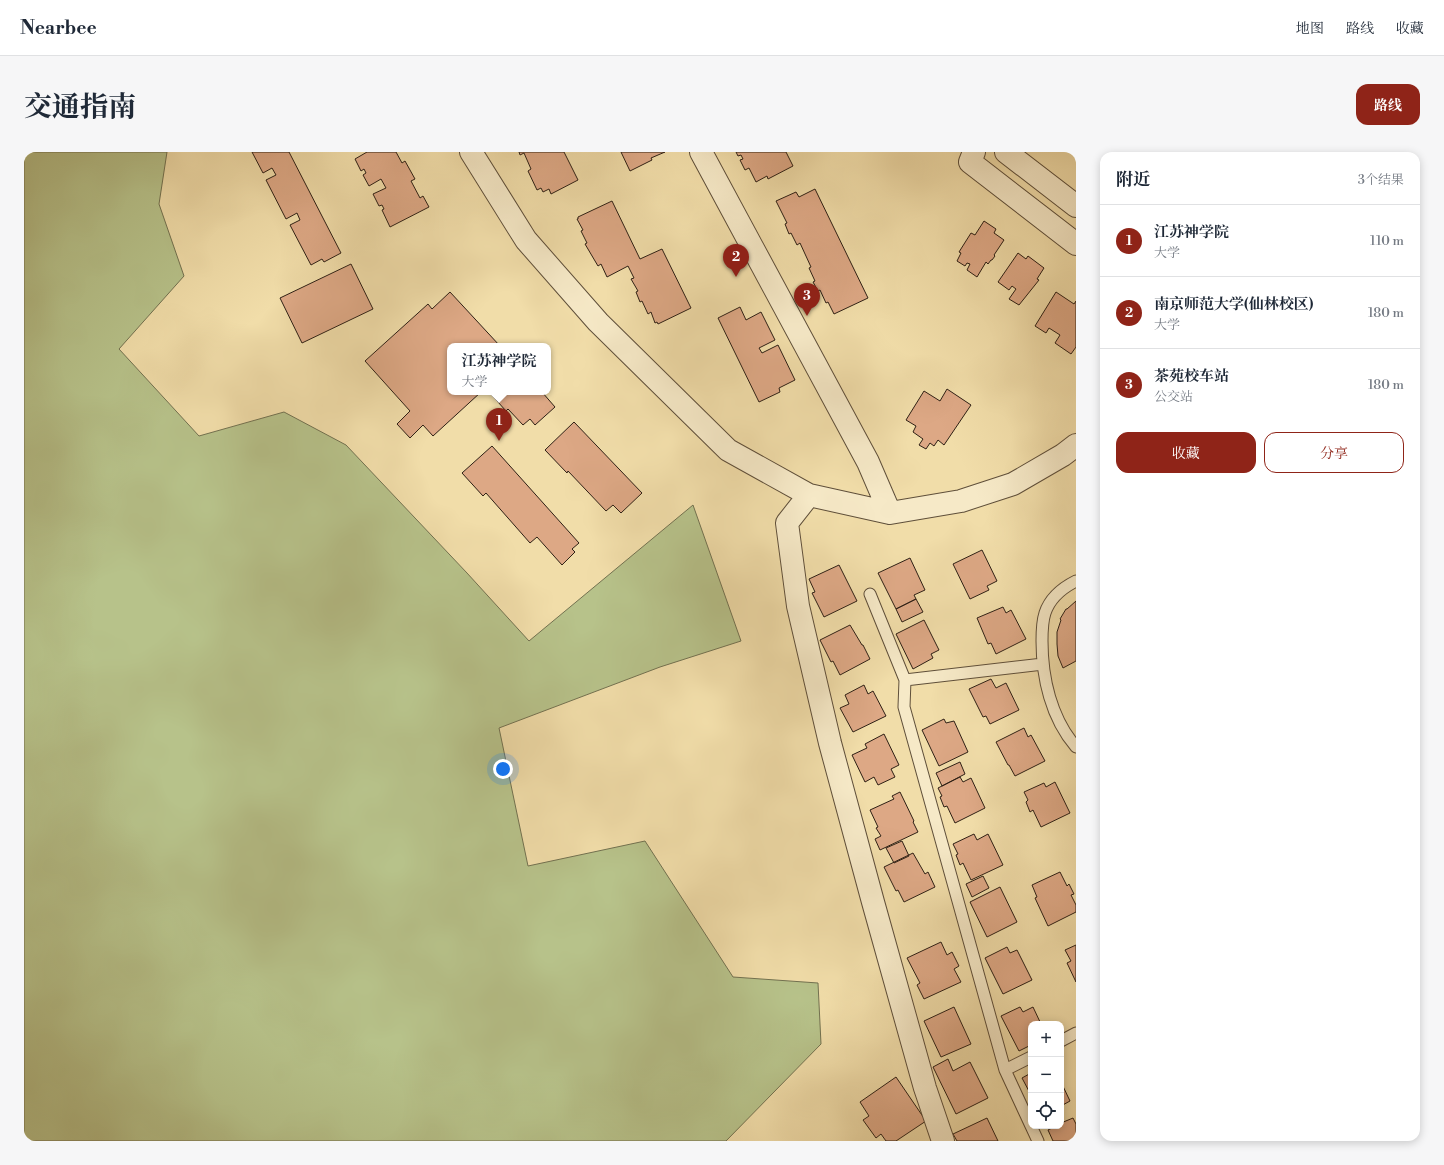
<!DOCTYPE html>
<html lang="zh">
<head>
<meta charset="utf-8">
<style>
	body { margin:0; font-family:"Libre Bodoni","Noto Serif SC",serif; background:#f6f6f7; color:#1f2937 }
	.controls { position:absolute; right:12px; bottom:12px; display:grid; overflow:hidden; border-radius:8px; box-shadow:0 2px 10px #0003 }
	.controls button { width:36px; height:36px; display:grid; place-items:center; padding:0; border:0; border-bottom:1px solid #e0e1e3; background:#fff; color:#1f2937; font:20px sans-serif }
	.you { position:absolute; left:479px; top:617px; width:14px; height:14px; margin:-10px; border:3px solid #fff; border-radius:50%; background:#1a73e8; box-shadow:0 0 0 6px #1a73e833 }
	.badge { display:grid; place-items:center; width:26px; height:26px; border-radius:50%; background:#8f2418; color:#fff; font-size:13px; font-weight:700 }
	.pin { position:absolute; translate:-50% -33px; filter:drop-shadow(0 1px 2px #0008) }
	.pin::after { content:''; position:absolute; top:21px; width:14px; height:12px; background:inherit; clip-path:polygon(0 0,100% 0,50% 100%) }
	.popup { position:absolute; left:423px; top:191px; width:104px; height:52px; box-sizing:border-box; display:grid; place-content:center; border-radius:8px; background:#fff; filter:drop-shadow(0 1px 3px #0005); font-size:13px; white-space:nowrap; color:#747a83 }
	.popup b { font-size:15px; color:#1f2937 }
	.popup::after { content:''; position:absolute; left:50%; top:100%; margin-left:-8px; border:8px solid transparent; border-top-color:#fff }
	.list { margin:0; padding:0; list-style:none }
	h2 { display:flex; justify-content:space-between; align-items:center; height:52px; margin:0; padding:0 16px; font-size:17px }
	h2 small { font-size:13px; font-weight:400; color:#747a83 }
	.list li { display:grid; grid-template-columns:26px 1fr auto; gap:12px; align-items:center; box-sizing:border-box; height:72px; padding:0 16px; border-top:1px solid #e0e1e3 }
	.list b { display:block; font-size:15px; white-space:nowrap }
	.list p { margin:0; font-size:13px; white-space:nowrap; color:#747a83 }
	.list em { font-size:13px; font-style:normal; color:#747a83 }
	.actions { display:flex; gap:8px; padding:12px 16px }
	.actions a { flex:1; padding:9px 0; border:1px solid #8f2418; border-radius:12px; text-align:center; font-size:14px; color:#8f2418 }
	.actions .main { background:#8f2418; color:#fff }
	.icon { flex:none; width:22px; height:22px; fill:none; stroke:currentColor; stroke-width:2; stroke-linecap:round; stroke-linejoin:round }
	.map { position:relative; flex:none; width:1052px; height:989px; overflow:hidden; border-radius:12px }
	header { display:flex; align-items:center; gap:24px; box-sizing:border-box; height:56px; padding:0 20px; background:#fff; border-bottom:1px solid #e0e1e3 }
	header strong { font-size:19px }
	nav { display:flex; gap:22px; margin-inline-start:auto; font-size:14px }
	.intro { display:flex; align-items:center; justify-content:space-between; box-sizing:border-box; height:96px; padding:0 24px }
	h1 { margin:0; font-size:28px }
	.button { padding:10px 18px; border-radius:12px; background:#8f2418; color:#fff; font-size:14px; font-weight:700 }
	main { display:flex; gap:24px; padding:0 24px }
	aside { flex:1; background:#fff; border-radius:12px; box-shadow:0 2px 10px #0003 }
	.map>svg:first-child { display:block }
</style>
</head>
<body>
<header>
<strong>Nearbee</strong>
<nav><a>地图</a><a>路线</a><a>收藏</a></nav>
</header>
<div class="intro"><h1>交通指南</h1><a class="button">路线</a></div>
<main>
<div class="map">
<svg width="1052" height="989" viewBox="0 0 1052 989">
	<rect width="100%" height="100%" fill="#f1dda9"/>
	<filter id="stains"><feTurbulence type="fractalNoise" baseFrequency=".005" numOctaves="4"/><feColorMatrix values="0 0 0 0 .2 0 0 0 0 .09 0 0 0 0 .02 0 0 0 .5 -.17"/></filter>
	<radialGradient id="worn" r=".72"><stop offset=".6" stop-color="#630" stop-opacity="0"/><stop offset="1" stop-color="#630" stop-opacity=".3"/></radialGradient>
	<path fill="#b7c28a" stroke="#727150" d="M 0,0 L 143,0 L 135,52 L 160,124 L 95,197 L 175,284 L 260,260 L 322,293 L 443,421 L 505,489 L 669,353 L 717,489 L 636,515 L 475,576 L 504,714 L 621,689 L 709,825 L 794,831 L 797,892 L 702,989 L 0,989 Z"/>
	<path fill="#dda885" stroke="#2e2015" d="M 228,0 L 265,0 L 317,101 L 300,110 L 298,107 L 287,113 L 266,73 L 276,68 L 273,61 L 262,67 L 242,28 L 252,23 L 248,16 L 239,21 Z
		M 343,0 L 372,0 L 378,11 L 381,9 L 391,27 L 387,29 L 396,46 L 399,44 L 405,55 L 366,75 L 358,58 L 360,57 L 358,53 L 355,54 L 349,42 L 362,36 L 357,27 L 345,34 L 339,23 L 342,21 L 340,17 L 337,19 L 331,7 Z
		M 495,0 L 540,0 L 554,28 L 527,42 L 525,37 L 519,40 L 517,36 L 513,38 L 504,19 L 507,17 L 500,1 L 496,3 Z
		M 597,0 L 641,0 L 627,6 L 628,8 L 606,19 Z
		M 712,0 L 762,0 L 769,14 L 744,27 L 743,24 L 732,30 L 725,16 L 721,18 L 716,8 L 719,7 L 717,3 L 714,4 Z
		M 791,37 L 844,146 L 810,162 L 804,150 L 802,151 L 796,138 L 794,139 L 789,130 L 791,129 L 785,116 L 787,115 L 776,91 L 773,93 L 767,81 L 765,82 L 761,72 L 763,71 L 752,49 L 772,40 L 775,45 Z
		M 588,49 L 616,107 L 638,97 L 667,156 L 634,172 L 633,170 L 631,171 L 627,160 L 624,162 L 618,149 L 616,150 L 612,140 L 614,139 L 607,127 L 610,126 L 604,114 L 583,125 L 577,112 L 574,114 L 561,92 L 563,91 L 557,79 L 559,78 L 553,67 L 554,67 L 554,65 Z
		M 960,69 L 972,77 L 970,81 L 980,88 L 970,103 L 971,104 L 968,108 L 967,108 L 964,112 L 962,110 L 953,125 L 943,118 L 946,112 L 943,111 L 941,114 L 933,109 L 937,101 L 935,100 L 947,81 L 951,83 Z
		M 994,101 L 1002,107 L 1004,104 L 1020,116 L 1013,127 L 1015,128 L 995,153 L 985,147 L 992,137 L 988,134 L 985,138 L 974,130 Z
		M 327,112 L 349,157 L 278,191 L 256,146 Z
		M 426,140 L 476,194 L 426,194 L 426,240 L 457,240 L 409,284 L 399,273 L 386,286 L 373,272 L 386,259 L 341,209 L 404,152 L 408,157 Z
		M 1032,140 L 1050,152 L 1052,149 L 1052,195 L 1047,202 L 1031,191 L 1036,183 L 1025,176 L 1022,181 L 1011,174 Z
		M 716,155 L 722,168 L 737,160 L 751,188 L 735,196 L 738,201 L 754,193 L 771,228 L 755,236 L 756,240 L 735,250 L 694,166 Z
		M 923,237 L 947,253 L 920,293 L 914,288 L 910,294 L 906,291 L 902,297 L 895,293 L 899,287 L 889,280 L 892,274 L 882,268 L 900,239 L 916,249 Z
		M 465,240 L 518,240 L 531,255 L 511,273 L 506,267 L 499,273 L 484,257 L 482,259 Z
		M 550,270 L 618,341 L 597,361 L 589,353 L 582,359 L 544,319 L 543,321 L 521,298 Z
		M 468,294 L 555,391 L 548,397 L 551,400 L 538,413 L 513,385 L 506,391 L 462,341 L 459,344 L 438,321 Z
		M 958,398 L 973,429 L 963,434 L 965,438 L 946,447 L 929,412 Z
		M 886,406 L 901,438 L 890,443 L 892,447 L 872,457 L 854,421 Z
		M 815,413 L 833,449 L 800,465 L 788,441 L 791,440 L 785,427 Z
		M 892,447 L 899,460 L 878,470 L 872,457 Z
		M 1052,449 L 1052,509 L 1039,516 L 1034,504 L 1033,492 L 1033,480 L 1037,468 L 1036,467 L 1042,457 L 1043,457 Z
		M 979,455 L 982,461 L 987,458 L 1002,487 L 972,502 L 967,491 L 964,492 L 953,466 Z
		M 900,468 L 915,498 L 907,502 L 909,506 L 889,517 L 872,482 Z
		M 826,473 L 838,493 L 839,493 L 846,507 L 816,523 L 809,509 L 807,510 L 796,488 Z
		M 967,527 L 972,536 L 982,531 L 995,558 L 966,572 L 962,564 L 959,565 L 945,537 Z
		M 840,533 L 844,542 L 849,539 L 862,564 L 829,580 L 816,556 L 825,552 L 821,543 Z
		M 920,567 L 922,571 L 930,569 L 944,600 L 915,614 L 898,578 Z
		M 1000,576 L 1004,585 L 1007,583 L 1021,609 L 991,624 L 985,613 L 984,613 L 972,590 Z
		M 860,582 L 875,613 L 867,617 L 871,625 L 854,633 L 850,625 L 841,630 L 828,603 L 843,596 L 841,592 Z
		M 936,610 L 941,622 L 918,634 L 912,621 Z
		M 936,625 L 939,630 L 947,626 L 961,656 L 931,671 L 923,654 L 920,655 L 916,645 L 918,644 L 914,636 Z
		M 1031,630 L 1046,661 L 1017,675 L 1009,658 L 1006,660 L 1002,650 L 1004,648 L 1000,640 L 1020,631 L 1022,635 Z
		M 876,640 L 890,669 L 889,670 L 894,680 L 856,698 L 851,687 L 857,684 L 852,676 L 854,675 L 846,658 L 870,647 L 868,644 Z
		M 950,682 L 953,688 L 964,682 L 979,713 L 947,728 L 939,711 L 936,713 L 932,703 L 934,702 L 929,692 Z
		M 878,689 L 885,704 L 870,711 L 862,696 Z
		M 889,701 L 901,722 L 904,720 L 911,735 L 880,750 L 874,738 L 872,739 L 860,715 Z
		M 1036,720 L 1043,734 L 1045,732 L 1050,742 L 1047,743 L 1052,753 L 1052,760 L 1024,774 L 1011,746 L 1013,745 L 1008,733 Z
		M 959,724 L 965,736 L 948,745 L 942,732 Z
		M 976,735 L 993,770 L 963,785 L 946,750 Z
		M 917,790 L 923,803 L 928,800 L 935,814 L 930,817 L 937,830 L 900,847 L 893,833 L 896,831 L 883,806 Z
		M 1052,793 L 1052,830 L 1043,811 L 1047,809 L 1041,798 Z
		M 983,795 L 986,801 L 993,798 L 1008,828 L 979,842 L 961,806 Z
		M 930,855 L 947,892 L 917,905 L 900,869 Z
		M 996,855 L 999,860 L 1009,855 L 1017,872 L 1007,872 L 1007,893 L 995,899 L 977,864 Z
		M 924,907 L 929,919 L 946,910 L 964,946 L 932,962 L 909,915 Z
		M 1007,921 L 1007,943 L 998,926 Z
		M 872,925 L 902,969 L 872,989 L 862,989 L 857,982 L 852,986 L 839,968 L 845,964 L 836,950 Z
		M 1037,930 L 1046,949 L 1037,954 Z
		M 963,966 L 974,989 L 933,989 L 929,982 Z
		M 1049,966 L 1052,972 L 1052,989 L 1029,989 L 1024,978 L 1032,974 L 1037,974 L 1037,971 Z"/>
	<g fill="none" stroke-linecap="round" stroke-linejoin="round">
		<g stroke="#5f4f3a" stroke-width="13">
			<path id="lane" d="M 1052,429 C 1038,436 1026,446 1021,461 C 1018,470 1018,479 1018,489 C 1018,526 1027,566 1052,595
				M 846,442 L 881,528 L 880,555 L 981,918 L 1007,974
				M 881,528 L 1019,512
				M 1037,889 L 1052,881
				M 981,918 L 1007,905
				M 1007,974 L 1014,989"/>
		</g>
		<g stroke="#5f4f3a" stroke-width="24">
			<path id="street" d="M 447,0 L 502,88 L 574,170 L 704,298 L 785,343 L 866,361 L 937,349 L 989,332 L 1039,303 L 1052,293
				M 677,0 L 844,310 L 866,361
				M 950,0 L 946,10 L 1052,92
				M 982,0 L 1052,54
				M 785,343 L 763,371 L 774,454 L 806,591 L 849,750 L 901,936 L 919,989"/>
		</g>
		<use href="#lane" stroke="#f6e9c7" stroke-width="11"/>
		<use href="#street" stroke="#f6e9c7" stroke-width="22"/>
	</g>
	<rect width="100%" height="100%" filter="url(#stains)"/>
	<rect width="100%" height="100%" fill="url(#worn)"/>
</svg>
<div class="controls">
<button>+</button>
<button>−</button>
<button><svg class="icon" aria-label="locate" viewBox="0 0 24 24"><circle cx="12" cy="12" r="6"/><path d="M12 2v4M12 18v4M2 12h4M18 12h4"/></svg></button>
</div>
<div class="you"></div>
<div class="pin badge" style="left:475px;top:289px">1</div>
<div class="popup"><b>江苏神学院</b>大学</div>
<div class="pin badge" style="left:712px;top:125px">2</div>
<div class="pin badge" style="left:783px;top:164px">3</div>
</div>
<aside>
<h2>附近<small>3个结果</small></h2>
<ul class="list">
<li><span class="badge">1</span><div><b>江苏神学院</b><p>大学</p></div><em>110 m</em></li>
<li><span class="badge">2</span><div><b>南京师范大学(仙林校区)</b><p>大学</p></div><em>180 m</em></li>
<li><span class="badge">3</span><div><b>茶苑校车站</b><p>公交站</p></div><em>180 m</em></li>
</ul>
<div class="actions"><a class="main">收藏</a><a>分享</a></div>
</aside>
</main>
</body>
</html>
